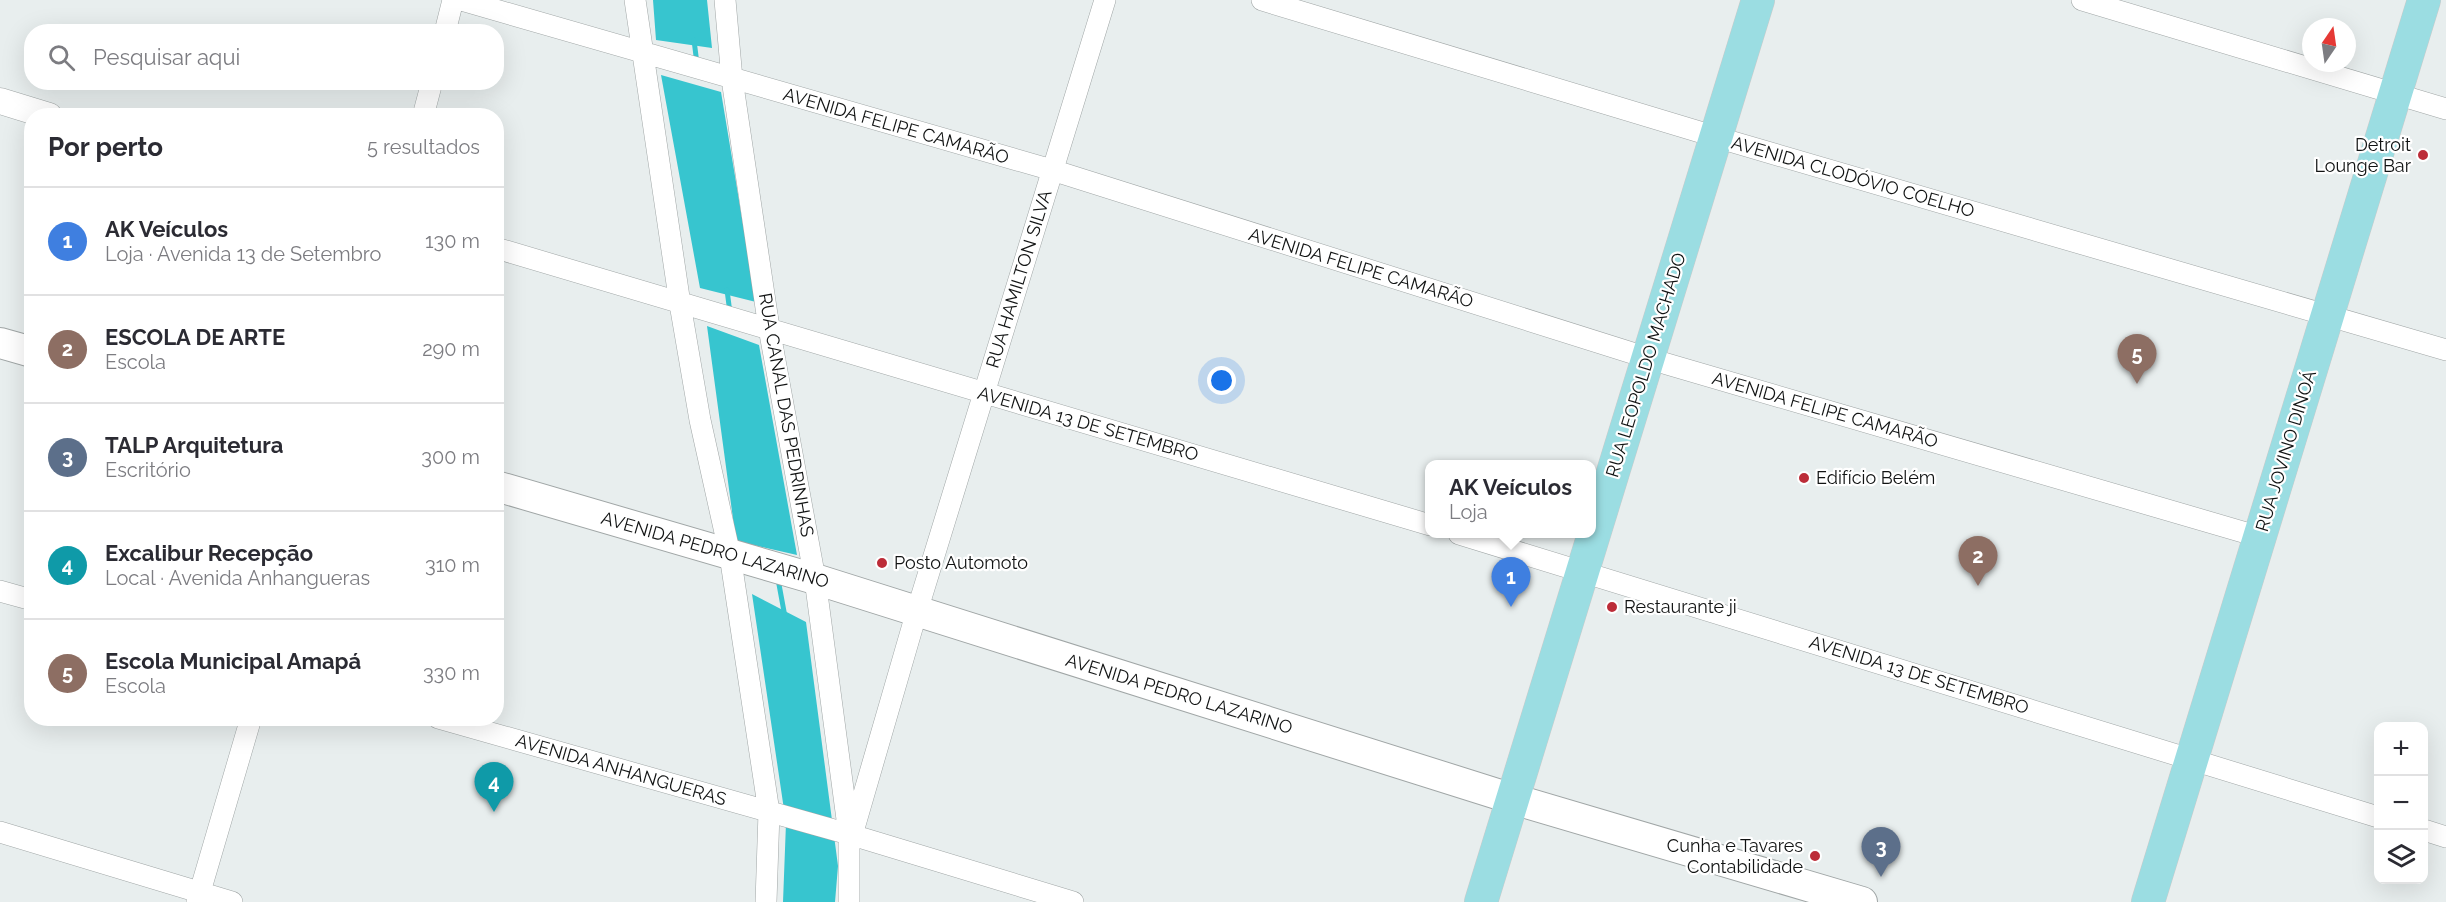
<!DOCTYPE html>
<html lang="pt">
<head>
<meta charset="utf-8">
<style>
	body { margin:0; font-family:Raleway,sans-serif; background:#f7f7f7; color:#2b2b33 }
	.controls { position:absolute; right:18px; bottom:18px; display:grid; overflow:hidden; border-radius:12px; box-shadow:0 6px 24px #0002 }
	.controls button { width:54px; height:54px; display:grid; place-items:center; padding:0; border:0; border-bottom:2px solid #e1e1e2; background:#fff; color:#2b2b33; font:30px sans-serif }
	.compass { position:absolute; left:2302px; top:18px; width:54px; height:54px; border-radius:50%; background:#fff; box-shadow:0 6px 24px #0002; rotate:13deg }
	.you { position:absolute; left:1222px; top:381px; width:21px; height:21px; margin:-15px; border:4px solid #fff; border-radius:50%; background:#1a73e8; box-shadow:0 0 0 9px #1a73e833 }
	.badge { display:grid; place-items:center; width:39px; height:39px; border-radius:50%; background:#b45309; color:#fff; font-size:20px; font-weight:700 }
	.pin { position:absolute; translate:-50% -50px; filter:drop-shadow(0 2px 3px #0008) }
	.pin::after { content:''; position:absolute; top:32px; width:21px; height:18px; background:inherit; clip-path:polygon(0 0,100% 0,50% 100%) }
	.popup { position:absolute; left:1425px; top:460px; width:171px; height:78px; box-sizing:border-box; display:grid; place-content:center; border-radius:12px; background:#fff; filter:drop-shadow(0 2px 4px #0005); font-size:20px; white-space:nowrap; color:#7c7c81 }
	.popup b { font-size:22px; color:#2b2b33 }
	.popup::after { content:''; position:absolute; left:50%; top:100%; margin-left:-12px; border:12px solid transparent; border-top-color:#fff }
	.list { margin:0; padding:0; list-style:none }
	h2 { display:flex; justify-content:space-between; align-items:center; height:78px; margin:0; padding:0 24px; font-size:26px }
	h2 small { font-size:20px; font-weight:400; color:#7c7c81 }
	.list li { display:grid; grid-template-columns:39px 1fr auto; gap:18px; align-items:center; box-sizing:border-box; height:108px; padding:0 24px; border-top:2px solid #e1e1e2 }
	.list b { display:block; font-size:22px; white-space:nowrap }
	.list p { margin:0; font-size:20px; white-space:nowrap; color:#7c7c81 }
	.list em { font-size:20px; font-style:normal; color:#7c7c81 }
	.icon { flex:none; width:33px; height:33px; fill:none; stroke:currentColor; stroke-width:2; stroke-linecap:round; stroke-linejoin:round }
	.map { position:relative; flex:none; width:2446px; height:902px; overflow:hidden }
	.search { position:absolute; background:#fff; box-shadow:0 6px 24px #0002; left:24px; top:24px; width:480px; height:66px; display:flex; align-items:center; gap:15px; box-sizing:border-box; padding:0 21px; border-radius:24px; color:#7c7c81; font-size:22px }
	.panel { position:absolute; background:#fff; box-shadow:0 6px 24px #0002; left:24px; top:108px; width:480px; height:618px; border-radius:24px }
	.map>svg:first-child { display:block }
</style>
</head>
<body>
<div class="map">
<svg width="2446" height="902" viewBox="0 0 2446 902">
	<rect width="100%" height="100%" fill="#e8eeee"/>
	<path fill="#37c5cf" d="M 653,0 L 707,0 L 712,48 L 656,40 Z
		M 661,75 L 721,92 L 756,302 L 700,288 Z
		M 707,326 L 759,345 L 797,555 L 736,541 Z
		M 752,594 L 806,622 L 838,866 L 835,902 L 783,902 L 786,823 Z"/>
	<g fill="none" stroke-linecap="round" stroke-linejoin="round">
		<path stroke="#37c5cf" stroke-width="5" d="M 694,40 L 697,64
			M 727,290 L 730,313
			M 778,579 L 785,617"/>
		<g stroke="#a0a6a6" stroke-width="22">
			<path id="minor" d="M 461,0 L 1052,170 L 1667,364 L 2260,537
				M 635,0 L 680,304 L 700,420 L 730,555 L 769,812 L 766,902
				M 725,0 L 732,79 L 769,328 L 815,579 L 849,834 L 849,902
				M 1262,0 L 1733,142 L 2446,350
				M 2082,0 L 2446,109
				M 445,32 L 453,0
				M 423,116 L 432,82
				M 496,248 L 1430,525
				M 1459,534 L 2378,817
				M 0,591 L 32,600
				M 438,718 L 852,835 L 1073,902
				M 2424,830 L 2446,837
				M 0,832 L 232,902
				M 852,835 L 917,611 L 1105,0
				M 197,902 L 251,718"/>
		</g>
		<g stroke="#a0a6a6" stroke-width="27">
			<path id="tertiary" d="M 0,101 L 49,116"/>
		</g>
		<g stroke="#a0a6a6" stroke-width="32">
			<path id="secondary" d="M 0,343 L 32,352
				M 496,486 L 815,579 L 1513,799 L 1862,902"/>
		</g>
		<g stroke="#cbcbcb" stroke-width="34">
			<path id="primary" d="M 1481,902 L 1758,0
				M 2148,902 L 2424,0"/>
		</g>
		<use href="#minor" stroke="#fff" stroke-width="21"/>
		<use href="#tertiary" stroke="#fff" stroke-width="26"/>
		<use href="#secondary" stroke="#fff" stroke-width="30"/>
		<use href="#primary" stroke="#9bdde2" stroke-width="33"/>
	</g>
	<g fill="#bc2c38" stroke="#fff" stroke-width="2">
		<circle cx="2423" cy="155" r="6"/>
		<circle cx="1804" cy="478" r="6"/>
		<circle cx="882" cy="563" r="6"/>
		<circle cx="1612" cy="607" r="6"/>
		<circle cx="1815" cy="856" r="6"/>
	</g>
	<g text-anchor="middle" stroke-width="4.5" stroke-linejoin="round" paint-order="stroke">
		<g font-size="18" fill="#111313" stroke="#fff">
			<text transform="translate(896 126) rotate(16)" y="6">AVENIDA FELIPE CAMARÃO</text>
			<text transform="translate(1853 177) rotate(16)" y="6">AVENIDA CLODÓVIO COELHO</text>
			<text transform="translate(1361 268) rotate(17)" y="6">AVENIDA FELIPE CAMARÃO</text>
			<text transform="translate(1019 279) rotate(-73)" y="6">RUA HAMILTON SILVA</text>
			<text transform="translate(1646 365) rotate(-73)" y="6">RUA LEOPOLDO MACHADO</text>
			<text transform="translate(1825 410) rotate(16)" y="6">AVENIDA FELIPE CAMARÃO</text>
			<text transform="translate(786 415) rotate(80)" y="6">RUA CANAL DAS PEDRINHAS</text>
			<text transform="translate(1088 424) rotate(16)" y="6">AVENIDA 13 DE SETEMBRO</text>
			<text transform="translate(2286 451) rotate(-73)" y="6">RUA JOVINO DINOÁ</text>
			<text transform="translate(715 550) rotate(16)" y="6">AVENIDA PEDRO LAZARINO</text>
			<text transform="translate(1919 675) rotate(17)" y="6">AVENIDA 13 DE SETEMBRO</text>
			<text transform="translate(1179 694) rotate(17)" y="6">AVENIDA PEDRO LAZARINO</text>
			<text transform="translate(621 770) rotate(16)" y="6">AVENIDA ANHANGUERAS</text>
		</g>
		<g font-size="18" fill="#111313" stroke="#fff" text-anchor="start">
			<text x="2411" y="151" text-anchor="end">Detroit<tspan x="2411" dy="21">Lounge Bar</tspan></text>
			<text x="1816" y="484">Edifício Belém</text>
			<text x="894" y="569">Posto Automoto</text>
			<text x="1624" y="613">Restaurante ji</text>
			<text x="1803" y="852" text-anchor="end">Cunha e Tavares<tspan x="1803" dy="21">Contabilidade</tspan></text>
		</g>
	</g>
</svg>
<div class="controls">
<button>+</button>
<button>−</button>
<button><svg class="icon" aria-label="layers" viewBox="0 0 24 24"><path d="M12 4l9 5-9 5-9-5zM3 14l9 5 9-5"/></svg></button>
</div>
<svg class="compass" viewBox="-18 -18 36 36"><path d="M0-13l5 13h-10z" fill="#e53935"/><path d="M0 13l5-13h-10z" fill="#7c7c81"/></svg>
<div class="you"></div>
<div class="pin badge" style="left:1511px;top:607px;background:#3f7fe0">1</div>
<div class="popup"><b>AK Veículos</b>Loja</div>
<div class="pin badge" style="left:1978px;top:586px;background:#8d6e63">2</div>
<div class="pin badge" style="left:1881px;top:877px;background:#5c6f8a">3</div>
<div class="pin badge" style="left:494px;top:812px;background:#0f9aa8">4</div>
<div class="pin badge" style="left:2137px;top:384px;background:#8d6e63">5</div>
<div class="search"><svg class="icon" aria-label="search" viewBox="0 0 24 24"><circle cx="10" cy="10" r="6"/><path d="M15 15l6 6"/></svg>Pesquisar aqui</div>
<section class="panel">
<h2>Por perto<small>5 resultados</small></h2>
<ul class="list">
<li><span class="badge" style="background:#3f7fe0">1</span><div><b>AK Veículos</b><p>Loja · Avenida 13 de Setembro</p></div><em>130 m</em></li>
<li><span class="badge" style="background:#8d6e63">2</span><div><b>ESCOLA DE ARTE</b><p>Escola</p></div><em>290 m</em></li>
<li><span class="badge" style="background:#5c6f8a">3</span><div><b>TALP Arquitetura</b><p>Escritório</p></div><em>300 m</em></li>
<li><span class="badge" style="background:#0f9aa8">4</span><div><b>Excalibur Recepção</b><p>Local · Avenida Anhangueras</p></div><em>310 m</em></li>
<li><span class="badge" style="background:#8d6e63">5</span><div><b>Escola Municipal Amapá</b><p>Escola</p></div><em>330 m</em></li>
</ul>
</section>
</div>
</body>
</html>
